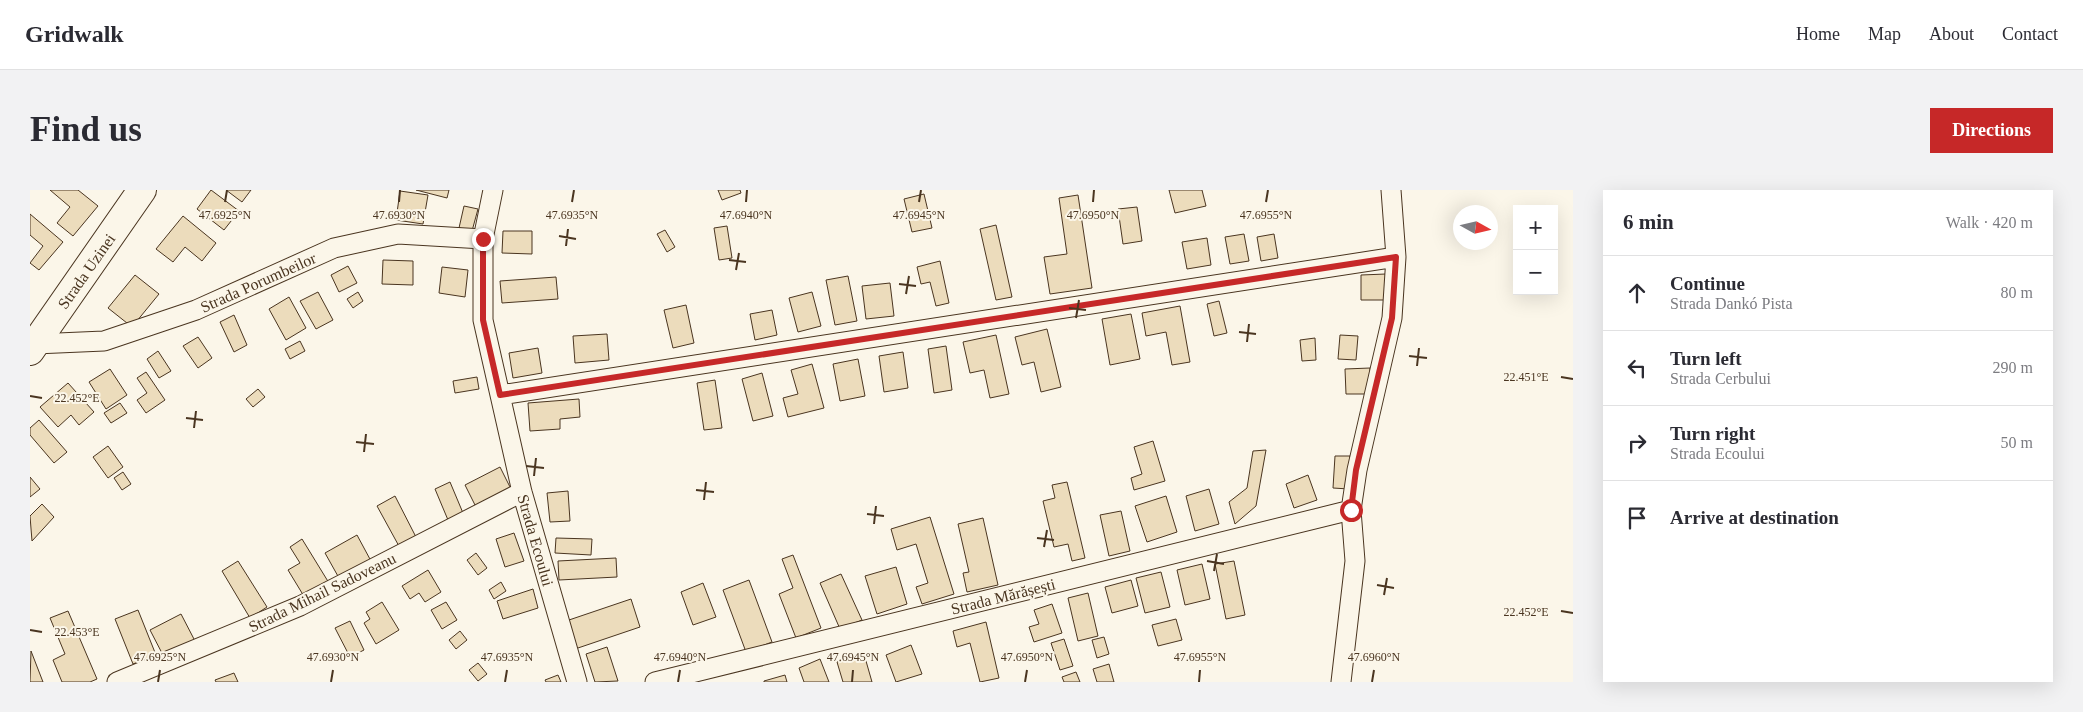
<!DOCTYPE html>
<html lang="en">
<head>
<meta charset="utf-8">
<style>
	body { margin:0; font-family:Georgia,serif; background:#f2f2f3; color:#2b2b33 }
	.controls { position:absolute; right:15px; top:15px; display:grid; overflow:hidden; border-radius:0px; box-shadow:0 5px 20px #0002 }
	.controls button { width:45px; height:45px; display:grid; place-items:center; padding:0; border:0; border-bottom:1px solid #e1e1e2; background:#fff; color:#2b2b33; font:25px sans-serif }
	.compass { position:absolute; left:1423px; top:15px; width:45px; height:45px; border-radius:50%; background:#fff; box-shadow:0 5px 20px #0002; rotate:98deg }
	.stop { position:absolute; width:15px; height:15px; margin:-11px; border:4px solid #c62828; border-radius:50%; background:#fff }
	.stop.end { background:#c62828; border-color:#fff; box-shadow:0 1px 5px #0008 }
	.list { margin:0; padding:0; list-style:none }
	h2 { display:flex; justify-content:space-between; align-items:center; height:65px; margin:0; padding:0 20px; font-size:21px }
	h2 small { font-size:16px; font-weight:400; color:#7c7c81 }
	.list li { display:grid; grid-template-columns:32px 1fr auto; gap:15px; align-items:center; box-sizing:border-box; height:75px; padding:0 20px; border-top:1px solid #e1e1e2 }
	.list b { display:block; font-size:19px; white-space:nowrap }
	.list p { margin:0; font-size:16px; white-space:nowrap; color:#7c7c81 }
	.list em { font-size:16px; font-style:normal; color:#7c7c81 }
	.icon { flex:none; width:28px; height:28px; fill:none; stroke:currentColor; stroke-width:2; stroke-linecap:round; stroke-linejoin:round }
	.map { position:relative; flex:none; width:1543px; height:492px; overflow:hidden; border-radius:0px }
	header { display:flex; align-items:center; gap:30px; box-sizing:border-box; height:70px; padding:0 25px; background:#fff; border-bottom:1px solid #e1e1e2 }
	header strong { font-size:24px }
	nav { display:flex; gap:28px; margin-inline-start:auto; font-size:18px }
	.intro { display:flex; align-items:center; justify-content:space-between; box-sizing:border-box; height:120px; padding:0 30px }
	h1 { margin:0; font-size:35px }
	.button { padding:12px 22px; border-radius:0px; background:#c62828; color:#fff; font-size:18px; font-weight:700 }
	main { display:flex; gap:30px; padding:0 30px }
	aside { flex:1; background:#fff; border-radius:0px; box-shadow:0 5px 20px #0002 }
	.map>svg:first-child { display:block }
</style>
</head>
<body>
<header>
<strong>Gridwalk</strong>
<nav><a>Home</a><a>Map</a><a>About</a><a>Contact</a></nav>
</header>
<div class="intro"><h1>Find us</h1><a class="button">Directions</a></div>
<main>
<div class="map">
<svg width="1543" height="492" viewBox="0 0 1543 492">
	<rect width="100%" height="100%" fill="#fbf6e9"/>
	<path fill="#ecdcbc" stroke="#4a3520" d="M 20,0 L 48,0 L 68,16 L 43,46 L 27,33 L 40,17 Z
		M 181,0 L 209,21 L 194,40 L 167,19 Z
		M 196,0 L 221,0 L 212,12 Z
		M 386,0 L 419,0 L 417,8 Z
		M 688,0 L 710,0 L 711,3 L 692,10 Z
		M 1139,0 L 1172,0 L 1176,16 L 1145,23 Z
		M 370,1 L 398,5 L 393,34 L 366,30 Z
		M 894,4 L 902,38 L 882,42 L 874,9 Z
		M 1048,5 L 1062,98 L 1020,104 L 1014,67 L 1037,64 L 1029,8 Z
		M 434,16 L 448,19 L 442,41 L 429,38 Z
		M 1107,17 L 1112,51 L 1093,54 L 1088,19 Z
		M 0,24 L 33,52 L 9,80 L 0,73 L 13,56 L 0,45 Z
		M 153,26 L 186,53 L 172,71 L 155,57 L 143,72 L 126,59 Z
		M 966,35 L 982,107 L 966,110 L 950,39 Z
		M 697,36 L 702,68 L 689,70 L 684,38 Z
		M 635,40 L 645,57 L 637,62 L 627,44 Z
		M 473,41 L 502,41 L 502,64 L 472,63 Z
		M 1214,44 L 1219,71 L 1200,74 L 1195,47 Z
		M 1244,44 L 1248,68 L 1231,71 L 1227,47 Z
		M 1177,48 L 1181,75 L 1157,79 L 1152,52 Z
		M 353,70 L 383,71 L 383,95 L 352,94 Z
		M 910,71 L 919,113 L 906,116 L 900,92 L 891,94 L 887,77 Z
		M 318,76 L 327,93 L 309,102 L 301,85 Z
		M 412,77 L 438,80 L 435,107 L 409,103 Z
		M 1356,84 L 1357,110 L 1331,110 L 1331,85 Z
		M 105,85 L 129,104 L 102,137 L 78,118 Z
		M 818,86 L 827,131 L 805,135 L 796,90 Z
		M 526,87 L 528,109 L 472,113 L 470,91 Z
		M 860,93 L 864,126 L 836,129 L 832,96 Z
		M 288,102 L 303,130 L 286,139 L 270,111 Z
		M 328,102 L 333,111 L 323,118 L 317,109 Z
		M 782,102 L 791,136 L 768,142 L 759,108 Z
		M 259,107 L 276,138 L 256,150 L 239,119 Z
		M 1189,111 L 1197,143 L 1184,146 L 1177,114 Z
		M 656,115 L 664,153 L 643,158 L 634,120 Z
		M 1150,116 L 1160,172 L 1142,175 L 1136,142 L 1116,146 L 1112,123 Z
		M 742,120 L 747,145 L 725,150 L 720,124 Z
		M 1101,124 L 1110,169 L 1080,175 L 1072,129 Z
		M 204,125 L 217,155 L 204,162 L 190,132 Z
		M 1017,139 L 1031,197 L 1011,202 L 1004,172 L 992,175 L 985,147 Z
		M 577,144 L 579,170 L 545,173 L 543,146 Z
		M 966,145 L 979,204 L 960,208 L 954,180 L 940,183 L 933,152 Z
		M 1310,145 L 1328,146 L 1326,170 L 1308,169 Z
		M 168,147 L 182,168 L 168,178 L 153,156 Z
		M 1285,148 L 1286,170 L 1272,171 L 1270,150 Z
		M 270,151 L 275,161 L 260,169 L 255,159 Z
		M 916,156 L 922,200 L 904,203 L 898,159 Z
		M 508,158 L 512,183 L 483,188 L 479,163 Z
		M 128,161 L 141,181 L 129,188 L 117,169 Z
		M 873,162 L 878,198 L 854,202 L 849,166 Z
		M 828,169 L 835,206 L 810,211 L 803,174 Z
		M 782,174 L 794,218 L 758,227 L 753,208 L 768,204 L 761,180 Z
		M 1340,178 L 1341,204 L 1316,204 L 1315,179 Z
		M 80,179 L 97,205 L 76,219 L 59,192 Z
		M 116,182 L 135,210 L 116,223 L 107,210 L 117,203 L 107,188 Z
		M 732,183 L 743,226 L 723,231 L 712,189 Z
		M 447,187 L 449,199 L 425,203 L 423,191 Z
		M 685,190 L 692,238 L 674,240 L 667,193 Z
		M 38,193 L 64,222 L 49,235 L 41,225 L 28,237 L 10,217 Z
		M 228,199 L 235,207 L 223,217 L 216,209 Z
		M 549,209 L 550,227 L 530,229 L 530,239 L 500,241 L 498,213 Z
		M 90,213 L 97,223 L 81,233 L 74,223 Z
		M 9,230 L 37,262 L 24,273 L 0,245 L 0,238 Z
		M 1123,251 L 1135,291 L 1104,300 L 1101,288 L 1112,284 L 1104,257 Z
		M 78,256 L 93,277 L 78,288 L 63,267 Z
		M 1236,260 L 1226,316 L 1205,334 L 1199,312 L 1217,298 L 1223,261 Z
		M 1305,266 L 1320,266 L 1319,299 L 1303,298 Z
		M 470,277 L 481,299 L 446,317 L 435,295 Z
		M 93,282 L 101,294 L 92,300 L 84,288 Z
		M 1278,285 L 1287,310 L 1264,318 L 1256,294 Z
		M 0,287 L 10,299 L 0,307 Z
		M 420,292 L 433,323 L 418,330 L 405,299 Z
		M 1037,292 L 1055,368 L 1042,371 L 1038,354 L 1024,357 L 1013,311 L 1025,308 L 1022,295 Z
		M 1179,299 L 1189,334 L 1165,341 L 1156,306 Z
		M 538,301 L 540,331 L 520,332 L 517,303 Z
		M 365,306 L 387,349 L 370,358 L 347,316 Z
		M 1136,306 L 1147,342 L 1117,352 L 1105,316 Z
		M 12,314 L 24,327 L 2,351 L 0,326 Z
		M 1091,321 L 1100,361 L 1079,366 L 1070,325 Z
		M 900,327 L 924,404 L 892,414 L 886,397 L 898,393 L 886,354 L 867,360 L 861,339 Z
		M 953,328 L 968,395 L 937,402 L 933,383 L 939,382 L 928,334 Z
		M 484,343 L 494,371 L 475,377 L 466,349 Z
		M 327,345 L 341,371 L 309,388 L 295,363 Z
		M 526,348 L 562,349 L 561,365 L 525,363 Z
		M 272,349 L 299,393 L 275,408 L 258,380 L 270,373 L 260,357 Z
		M 446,363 L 457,378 L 448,385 L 437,370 Z
		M 763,365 L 791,438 L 766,448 L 749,404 L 763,398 L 752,369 Z
		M 586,368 L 587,387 L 529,390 L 528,371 Z
		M 208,371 L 237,417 L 220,428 L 192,381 Z
		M 1204,371 L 1215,425 L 1196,429 L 1185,374 Z
		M 1172,374 L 1180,409 L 1155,415 L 1147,380 Z
		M 866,377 L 877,414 L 847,424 L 835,386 Z
		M 398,380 L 411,402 L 395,412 L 389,403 L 380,409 L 372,396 Z
		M 1131,382 L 1140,417 L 1115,423 L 1106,388 Z
		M 811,384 L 832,430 L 810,439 L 790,393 Z
		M 719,390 L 742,452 L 716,462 L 693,400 Z
		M 1101,390 L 1108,416 L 1082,423 L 1075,397 Z
		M 471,392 L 476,401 L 464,409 L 459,400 Z
		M 673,393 L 686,427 L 663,435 L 651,402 Z
		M 503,399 L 508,418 L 473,429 L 467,411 Z
		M 1058,403 L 1068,446 L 1048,451 L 1038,408 Z
		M 601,409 L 610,437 L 545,459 L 536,431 Z
		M 352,412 L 369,440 L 346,454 L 334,433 L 340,429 L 336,422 Z
		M 416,412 L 427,430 L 412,439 L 401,420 Z
		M 1022,414 L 1032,443 L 1004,452 L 999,437 L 1009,434 L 1004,420 Z
		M 108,420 L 126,465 L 103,474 L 85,429 Z
		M 38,421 L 67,489 L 60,492 L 32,492 L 23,470 L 35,464 L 20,428 Z
		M 151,424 L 165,451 L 134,467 L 120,440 Z
		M 1146,429 L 1152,450 L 1128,456 L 1122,435 Z
		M 320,431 L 334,460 L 320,467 L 305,438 Z
		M 956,432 L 969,488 L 950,492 L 940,453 L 927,457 L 923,441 Z
		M 430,441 L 437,450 L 426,459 L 419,450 Z
		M 1074,447 L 1079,464 L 1067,468 L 1062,450 Z
		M 1034,449 L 1043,476 L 1030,480 L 1021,453 Z
		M 881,455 L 892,484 L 866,492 L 856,465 Z
		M 577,457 L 588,491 L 565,492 L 556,464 Z
		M 1,461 L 13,492 L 0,492 Z
		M 834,464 L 842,492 L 813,492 L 807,472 Z
		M 790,469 L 799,492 L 774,492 L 769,478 Z
		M 448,473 L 457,484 L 448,491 L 439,480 Z
		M 1079,474 L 1084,492 L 1067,492 L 1063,479 Z
		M 1046,482 L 1050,492 L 1034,492 L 1032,487 Z
		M 204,483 L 208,492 L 186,492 L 185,490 Z
		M 528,485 L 531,492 L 516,492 L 515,490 Z
		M 755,485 L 757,492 L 734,492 L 734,491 Z"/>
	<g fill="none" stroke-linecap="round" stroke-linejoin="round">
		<g stroke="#4a3520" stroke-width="21">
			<path id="street" d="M 463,0 L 453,49 L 453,130 L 492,302 L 547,492
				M 5,154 L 74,151 L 166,120 L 304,58 L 368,44 L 453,49
				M 470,205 L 1366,67
				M 87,492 L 270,416 L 492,302
				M 625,492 L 1321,320
				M 1311,492 L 1325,371 L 1321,320 L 1327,280 L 1362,128 L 1366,67 L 1361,0"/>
		</g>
		<g stroke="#4a3520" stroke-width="30">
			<path id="primary" d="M 0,161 L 112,0"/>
		</g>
		<use href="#street" stroke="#fbf6e9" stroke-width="19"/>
		<use href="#primary" stroke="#fbf6e9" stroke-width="28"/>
	</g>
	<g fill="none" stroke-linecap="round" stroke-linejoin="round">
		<path stroke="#c62828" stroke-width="6" d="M 453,49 L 453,130 L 470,205 L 1366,67 L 1362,128 L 1326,280 L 1321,320"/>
	</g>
	<path fill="none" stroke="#4a3520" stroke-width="2" d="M 195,12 L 197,0M 369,12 L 370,0M 542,12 L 544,0M 716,12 L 717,0M 889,12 L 891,0M 1063,12 L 1064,0M 1236,12 L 1238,0M 529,46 L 546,49M 536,56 L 538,39M 699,70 L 716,72M 706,80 L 709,63M 869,94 L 886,96M 876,104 L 879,86M 1039,118 L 1056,120M 1046,128 L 1049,110M 1209,142 L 1226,144M 1217,152 L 1219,134M 1379,166 L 1397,168M 1387,176 L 1389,158M 1531,187 L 1543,189M 0,206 L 12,208M 156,228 L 173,230M 164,238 L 166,221M 326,252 L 344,254M 334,262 L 336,244M 496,276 L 514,278M 504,286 L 506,268M 666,300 L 684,302M 674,310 L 676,292M 837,324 L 854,326M 844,334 L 846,316M 1007,348 L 1024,350M 1014,357 L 1017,340M 1177,371 L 1194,374M 1184,381 L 1187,364M 1347,395 L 1364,398M 1354,405 L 1357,388M 1531,421 L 1543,423M 0,440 L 12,442M 128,492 L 130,480M 301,492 L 303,480M 475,492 L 477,480M 648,492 L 650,480M 822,492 L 823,480M 995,492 L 997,480M 1169,492 L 1170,480M 1342,492 L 1344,480"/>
	<g text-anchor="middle" stroke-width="4" stroke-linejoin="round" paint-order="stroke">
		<g font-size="16" fill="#4a3520" stroke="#fbf6e9">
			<text transform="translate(56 81) rotate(-55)" y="6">Strada Uzinei</text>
			<text transform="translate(228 92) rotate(-24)" y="6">Strada Porumbeilor</text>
			<text transform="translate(506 350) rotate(74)" y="6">Strada Ecoului</text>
			<text transform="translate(292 402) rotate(-26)" y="6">Strada Mihail Sadoveanu</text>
			<text transform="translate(973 406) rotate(-14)" y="6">Strada Mărășești</text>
		</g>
	</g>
	<g font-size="12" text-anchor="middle" fill="#4a3520" stroke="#fbf6e9" stroke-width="4" stroke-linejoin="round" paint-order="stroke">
		<text x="195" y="29">47.6925°N</text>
		<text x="369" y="29">47.6930°N</text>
		<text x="542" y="29">47.6935°N</text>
		<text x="716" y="29">47.6940°N</text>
		<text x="889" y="29">47.6945°N</text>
		<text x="1063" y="29">47.6950°N</text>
		<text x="1236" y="29">47.6955°N</text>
		<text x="1496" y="191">22.451°E</text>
		<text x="47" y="212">22.452°E</text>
		<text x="1496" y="426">22.452°E</text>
		<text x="47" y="446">22.453°E</text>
		<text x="130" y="471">47.6925°N</text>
		<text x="303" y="471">47.6930°N</text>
		<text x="477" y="471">47.6935°N</text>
		<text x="650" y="471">47.6940°N</text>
		<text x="823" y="471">47.6945°N</text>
		<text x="997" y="471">47.6950°N</text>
		<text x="1170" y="471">47.6955°N</text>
		<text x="1344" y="471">47.6960°N</text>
	</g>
</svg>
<div class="controls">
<button>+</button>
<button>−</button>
</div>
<svg class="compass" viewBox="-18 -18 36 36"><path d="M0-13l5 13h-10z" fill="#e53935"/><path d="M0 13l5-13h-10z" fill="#7c7c81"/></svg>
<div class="stop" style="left:1321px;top:320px"></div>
<div class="stop end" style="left:453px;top:49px"></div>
</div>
<aside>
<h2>6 min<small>Walk · 420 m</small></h2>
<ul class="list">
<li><svg class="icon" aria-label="ahead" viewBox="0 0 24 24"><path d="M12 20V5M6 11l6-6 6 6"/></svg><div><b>Continue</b><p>Strada Dankó Pista</p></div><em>80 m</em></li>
<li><svg class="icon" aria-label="left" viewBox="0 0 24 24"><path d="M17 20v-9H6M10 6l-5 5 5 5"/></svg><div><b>Turn left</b><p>Strada Cerbului</p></div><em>290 m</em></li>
<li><svg class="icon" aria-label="right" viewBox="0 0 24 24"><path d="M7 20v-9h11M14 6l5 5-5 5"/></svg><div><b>Turn right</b><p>Strada Ecoului</p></div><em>50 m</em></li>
<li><svg class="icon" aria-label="arrive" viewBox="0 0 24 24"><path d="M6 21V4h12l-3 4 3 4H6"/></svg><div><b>Arrive at destination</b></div></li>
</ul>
</aside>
</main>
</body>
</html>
